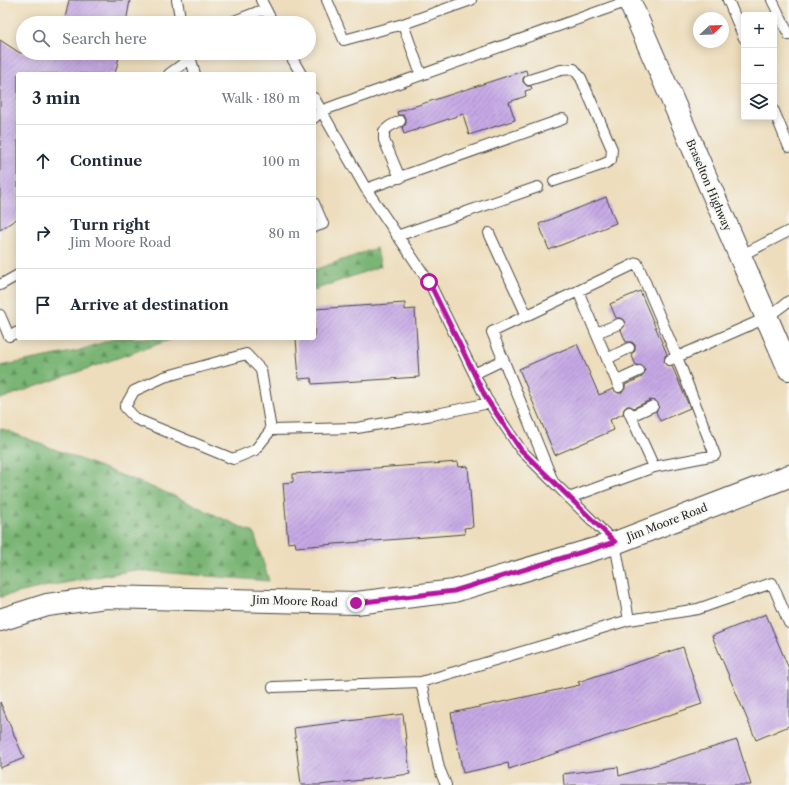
<!DOCTYPE html>
<html lang="en">
<head>
<meta charset="utf-8">
<style>
	body { margin:0; font-family:"Libre Caslon Text",serif; background:#f6f6f7; color:#1f2937 }
	.controls { position:absolute; right:12px; top:12px; display:grid; overflow:hidden; border-radius:4px; box-shadow:0 2px 10px #0003 }
	.controls button { width:36px; height:36px; display:grid; place-items:center; padding:0; border:0; border-bottom:1px solid #e0e1e3; background:#fff; color:#1f2937; font:20px sans-serif }
	.compass { position:absolute; left:693px; top:12px; width:36px; height:36px; border-radius:50%; background:#fff; box-shadow:0 2px 10px #0003; rotate:67deg }
	.stop { position:absolute; width:12px; height:12px; margin:-9px; border:3px solid #b5179e; border-radius:50%; background:#fff }
	.stop.end { background:#b5179e; border-color:#fff; box-shadow:0 1px 4px #0008 }
	.list { margin:0; padding:0; list-style:none }
	h2 { display:flex; justify-content:space-between; align-items:center; height:52px; margin:0; padding:0 16px; font-size:17px }
	h2 small { font-size:13px; font-weight:400; color:#747a83 }
	.list li { display:grid; grid-template-columns:26px 1fr auto; gap:12px; align-items:center; box-sizing:border-box; height:72px; padding:0 16px; border-top:1px solid #e0e1e3 }
	.list b { display:block; font-size:15px; white-space:nowrap }
	.list p { margin:0; font-size:13px; white-space:nowrap; color:#747a83 }
	.list em { font-size:13px; font-style:normal; color:#747a83 }
	.icon { flex:none; width:22px; height:22px; fill:none; stroke:currentColor; stroke-width:2; stroke-linecap:round; stroke-linejoin:round }
	.map { position:relative; flex:none; width:789px; height:785px; overflow:hidden }
	.search { position:absolute; background:#fff; box-shadow:0 2px 10px #0003; left:16px; top:16px; width:300px; height:44px; display:flex; align-items:center; gap:10px; box-sizing:border-box; padding:0 14px; border-radius:22px; color:#747a83; font-size:15px }
	.panel { position:absolute; background:#fff; box-shadow:0 2px 10px #0003; left:16px; top:72px; width:300px; height:268px; border-radius:4px }
	.map>svg:first-child { display:block }
</style>
</head>
<body>
<div class="map">
<svg width="789" height="785" viewBox="0 0 789 785">
	<defs>
		<pattern id="forest-firs" width="22" height="20" patternUnits="userSpaceOnUse"><rect width="22" height="20" fill="#7ab574"/><path d="M5 1l3.5 6h-7zM16 11l3.5 6h-7z" fill="#64935f"/></pattern>
		<pattern id="building-hatch" width="6" height="6" patternUnits="userSpaceOnUse"><rect width="6" height="6" fill="#c6a9e5"/><path d="M-1 1l2-2M0 6l6-6M5 7l2-2" fill="none" stroke="#a18aba"/></pattern>
	</defs>
	<rect width="100%" height="100%" fill="#f6f6f2"/>
	<filter id="ink" filterUnits="userSpaceOnUse"><feTurbulence type="fractalNoise" baseFrequency=".025" numOctaves="2"/><feDisplacementMap in="SourceGraphic" scale="8" xChannelSelector="R" yChannelSelector="G"/><feConvolveMatrix kernelMatrix="1 2 1 2 8 2 1 2 1" color-interpolation-filters="sRGB"/></filter>
	<filter id="wash" filterUnits="userSpaceOnUse"><feTurbulence type="fractalNoise" baseFrequency=".012" numOctaves="4" result="noise"/><feDisplacementMap in="SourceGraphic" scale="16" xChannelSelector="R" yChannelSelector="G"/><feGaussianBlur stdDeviation="0.9" result="paint"/><feColorMatrix in="noise" values="0 0 0 0 0 0 0 0 0 0 0 0 0 0 0 0 0 1.4 0 .05"/><feComposite in="paint" operator="in"/></filter>
	<g filter="url(#wash)">
		<rect width="100%" height="100%" fill="#edddbc"/>
		<path fill="url(#forest-firs)" stroke="#527050" d="M 376,248 L 381,266 L 314,290 L 314,270 Z
			M 116,338 L 175,338 L 0,399 L 0,366 L 77,351 Z
			M 0,428 L 172,495 L 254,533 L 269,581 L 134,570 L 43,587 L 0,597 Z"/>
		<g id="blocks">
			<path fill="url(#building-hatch)" d="M 69,0 L 130,0 L 126,23 L 64,23 Z
				M 0,40 L 20,53 L 120,53 L 115,74 L 18,74 L 18,218 L 0,230 Z
				M 526,70 L 527,74 L 523,78 L 523,82 L 527,86 L 531,86 L 532,89 L 525,91 L 526,96 L 509,102 L 515,120 L 469,135 L 463,114 L 404,134 L 402,127 L 406,124 L 406,118 L 403,115 L 398,115 L 397,112 Z
				M 606,197 L 616,223 L 549,250 L 539,224 Z
				M 640,291 L 667,354 L 665,356 L 664,362 L 666,365 L 672,366 L 690,408 L 660,421 L 656,412 L 659,406 L 656,401 L 650,400 L 634,408 L 630,406 L 627,406 L 624,409 L 623,414 L 610,420 L 614,430 L 555,455 L 519,369 L 577,344 L 599,395 L 613,389 L 618,393 L 622,393 L 625,388 L 625,385 L 642,377 L 645,371 L 642,366 L 636,365 L 631,354 L 635,351 L 635,345 L 632,342 L 626,342 L 621,330 L 625,325 L 625,321 L 620,318 L 616,318 L 610,304 Z
				M 405,303 L 405,310 L 415,309 L 419,377 L 312,384 L 311,378 L 299,379 L 296,338 L 314,338 L 314,309 Z
				M 458,462 L 459,467 L 468,466 L 473,527 L 464,528 L 465,534 L 296,547 L 295,542 L 288,543 L 283,483 L 293,482 L 293,474 Z
				M 766,614 L 789,669 L 789,726 L 756,740 L 712,636 Z
				M 683,647 L 702,704 L 509,769 L 508,763 L 463,773 L 451,713 L 580,685 L 578,682 Z
				M 0,702 L 24,758 L 0,768 Z
				M 403,714 L 410,774 L 320,785 L 301,785 L 294,728 Z
				M 737,740 L 751,785 L 564,785 L 563,774 L 618,767 L 619,776 Z"/>
		</g>
	</g>
	<g filter="url(#ink)">
		<use href="#blocks" fill-opacity="0" stroke="#484641" stroke-width="1"/>
		<g fill="none" stroke-linecap="round" stroke-linejoin="round">
			<g stroke="#484641" stroke-width="12">
				<path id="service" d="M 177,0 L 181,23
					M 261,0 L 273,23
					M 327,0 L 344,40 L 403,24 L 471,0
					M 728,0 L 744,38
					M 772,0 L 789,35
					M 229,23 L 265,9
					M 403,24 L 421,75
					M 189,53 L 195,74
					M 289,53 L 301,74
					M 169,74 L 191,58
					M 529,80 L 561,70 L 574,69 L 581,78 L 612,149 L 611,160 L 604,164 L 554,181
					M 314,98 L 366,189 L 429,282 L 486,398 L 521,450 L 615,543 L 629,620 L 698,609 L 772,583 L 789,623
					M 774,111 L 789,147
					M 314,118 L 321,111 L 340,104 L 631,0
					M 400,178 L 384,140 L 384,131 L 390,126 L 400,121
					M 366,189 L 563,119
					M 314,203 L 323,224 L 314,227
					M 489,233 L 527,316
					M 397,236 L 538,187
					M 740,256 L 789,231
					M 0,285 L 18,275
					M 578,291 L 619,387
					M 0,315 L 9,336 L 18,332
					M 596,333 L 619,324
					M 607,359 L 629,348
					M 474,374 L 503,360
					M 617,381 L 639,371
					M 629,412 L 654,467
					M 631,416 L 653,406
					M 271,430 L 255,450 L 233,459 L 136,419 L 125,407 L 134,391 L 164,377 L 246,354 L 261,370 L 271,430 L 357,428 L 432,415 L 489,403
					M 552,479 L 492,332 L 637,263 L 677,357 L 766,318 L 789,301
					M 569,498 L 654,467 L 715,455 L 677,357 L 670,360
					M 421,682 L 439,768 L 446,785
					M 273,687 L 421,682 L 629,620"/>
			</g>
			<g stroke="#484641" stroke-width="24">
				<path id="tertiary" d="M 0,620 L 47,605 L 106,597 L 356,603 L 454,591 L 615,543 L 789,476"/>
			</g>
			<g stroke="#484641" stroke-width="24">
				<path id="secondary" d="M 629,0 L 789,369"/>
			</g>
			<use href="#service" stroke="#fff" stroke-width="10"/>
			<use href="#tertiary" stroke="#fff" stroke-width="22"/>
			<use href="#secondary" stroke="#fff" stroke-width="22"/>
		</g>
	</g>
	<g fill="none" stroke-linecap="round" stroke-linejoin="round" filter="url(#ink)">
		<path stroke="#b5179e" stroke-width="5" d="M 356,603 L 454,591 L 615,542 L 521,450 L 486,398 L 429,282"/>
	</g>
	<g text-anchor="middle" stroke-width="3.5" stroke-linejoin="round" paint-order="stroke">
		<g font-size="11" fill="#2b2b2b" stroke="#f6f6f2">
			<text transform="translate(709 185) rotate(67)" y="4">Braselton Highway</text>
			<text transform="translate(667 522) rotate(-21)" y="4">Jim Moore Road</text>
			<text transform="translate(295 601) rotate(2)" y="4">Jim Moore Road</text>
		</g>
	</g>
</svg>
<div class="controls">
<button>+</button>
<button>−</button>
<button><svg class="icon" aria-label="layers" viewBox="0 0 24 24"><path d="M12 4l9 5-9 5-9-5zM3 14l9 5 9-5"/></svg></button>
</div>
<svg class="compass" viewBox="-18 -18 36 36"><path d="M0-13l5 13h-10z" fill="#e53935"/><path d="M0 13l5-13h-10z" fill="#747a83"/></svg>
<div class="stop" style="left:429px;top:282px"></div>
<div class="stop end" style="left:356px;top:603px"></div>
<div class="search"><svg class="icon" aria-label="search" viewBox="0 0 24 24"><circle cx="10" cy="10" r="6"/><path d="M15 15l6 6"/></svg>Search here</div>
<section class="panel">
<h2>3 min<small>Walk · 180 m</small></h2>
<ul class="list">
<li><svg class="icon" aria-label="ahead" viewBox="0 0 24 24"><path d="M12 20V5M6 11l6-6 6 6"/></svg><div><b>Continue</b></div><em>100 m</em></li>
<li><svg class="icon" aria-label="right" viewBox="0 0 24 24"><path d="M7 20v-9h11M14 6l5 5-5 5"/></svg><div><b>Turn right</b><p>Jim Moore Road</p></div><em>80 m</em></li>
<li><svg class="icon" aria-label="arrive" viewBox="0 0 24 24"><path d="M6 21V4h12l-3 4 3 4H6"/></svg><div><b>Arrive at destination</b></div></li>
</ul>
</section>
</div>
</body>
</html>
